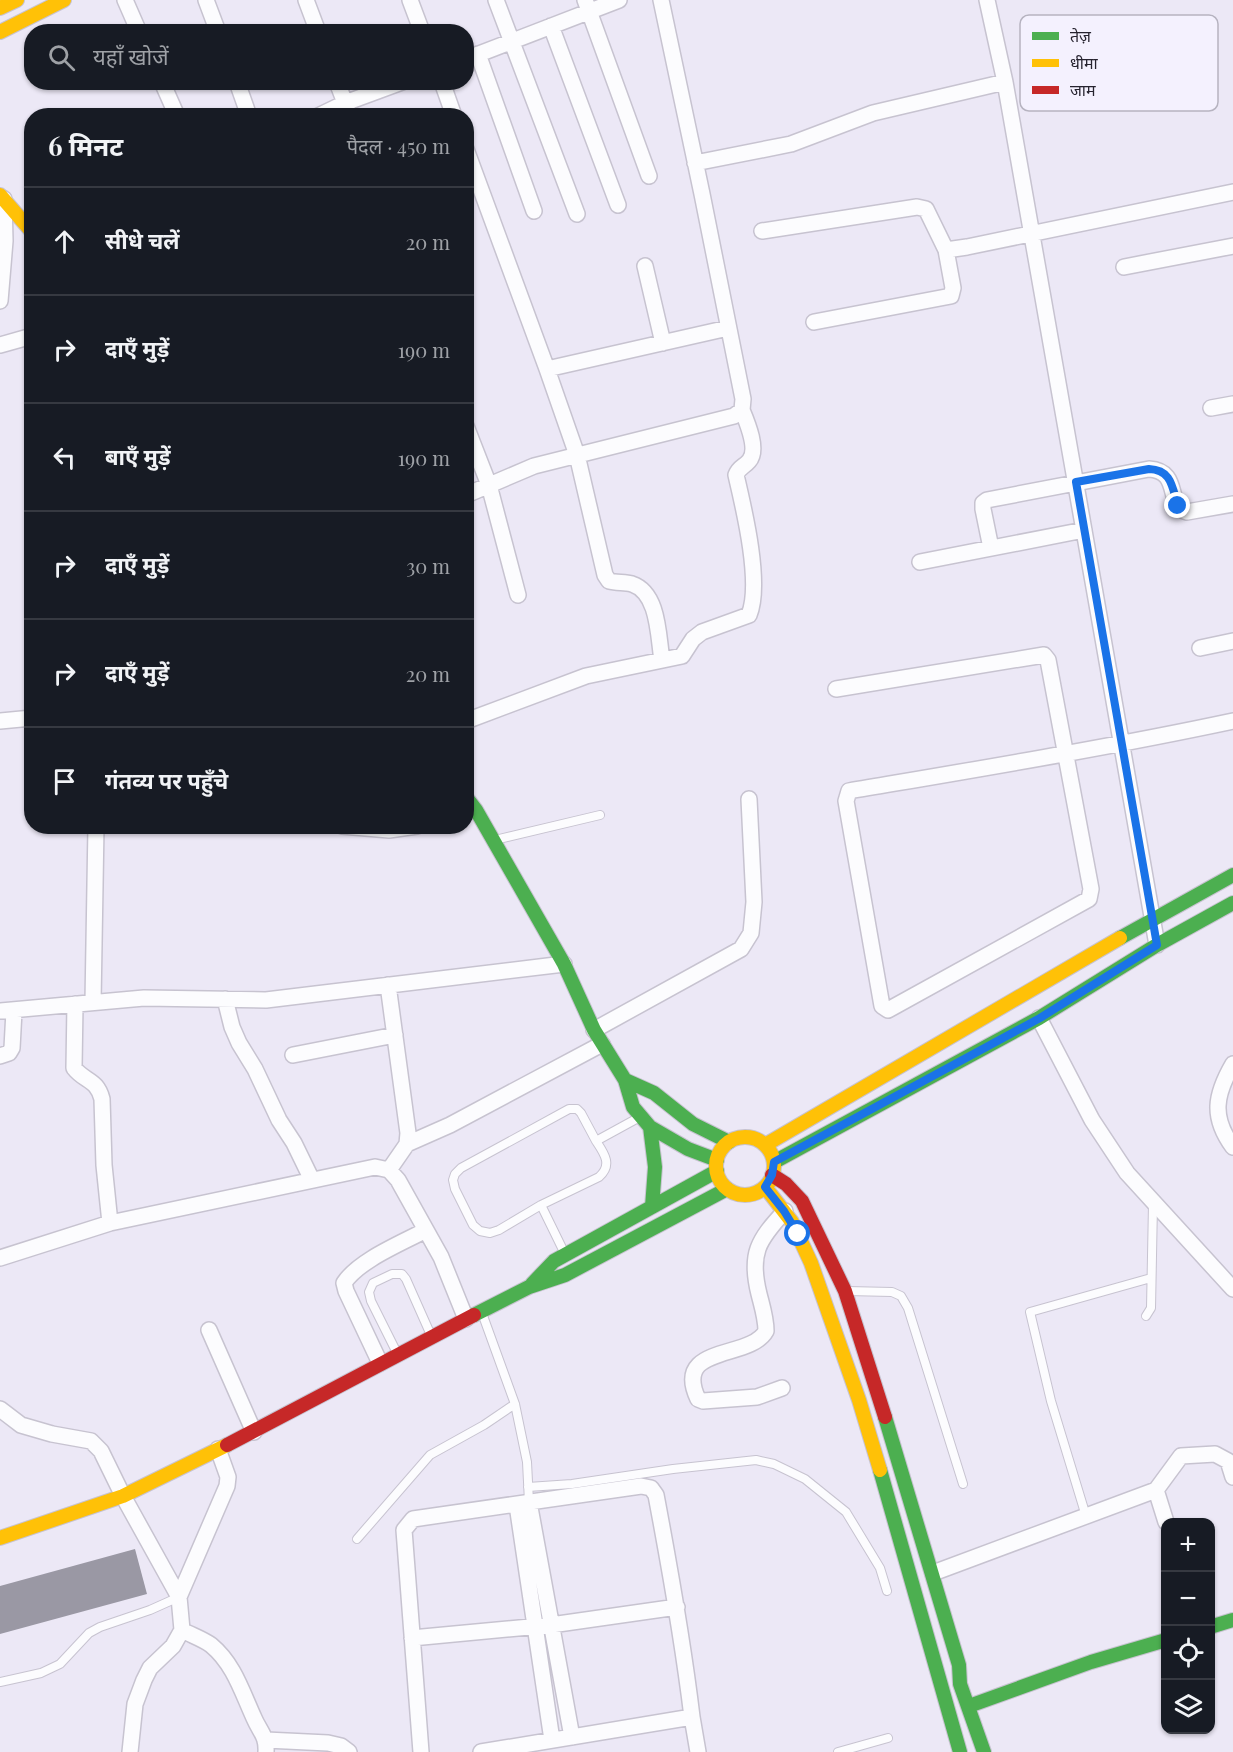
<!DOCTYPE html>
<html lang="hi">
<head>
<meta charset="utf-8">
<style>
	body { margin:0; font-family:"Playfair Display","Noto Sans Devanagari",serif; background:#20242c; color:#f1f3f6 }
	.controls { position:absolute; right:18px; bottom:18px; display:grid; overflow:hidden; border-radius:12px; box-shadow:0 2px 4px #0004 }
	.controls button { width:54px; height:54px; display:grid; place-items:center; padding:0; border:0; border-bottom:2px solid #363941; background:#171b24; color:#f1f3f6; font:30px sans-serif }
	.stop { position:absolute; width:18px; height:18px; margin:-14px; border:4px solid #1a73e8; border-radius:50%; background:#fff }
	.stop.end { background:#1a73e8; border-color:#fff; box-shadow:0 2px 6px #0008 }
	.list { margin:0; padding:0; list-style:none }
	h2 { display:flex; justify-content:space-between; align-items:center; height:78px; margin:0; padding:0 24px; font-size:26px }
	h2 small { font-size:20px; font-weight:400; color:#9ea1a6 }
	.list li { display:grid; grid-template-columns:39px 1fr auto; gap:18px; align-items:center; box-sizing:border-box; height:108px; padding:0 24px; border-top:2px solid #363941 }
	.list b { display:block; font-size:22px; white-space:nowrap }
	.list em { font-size:20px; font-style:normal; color:#9ea1a6 }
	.icon { flex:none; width:33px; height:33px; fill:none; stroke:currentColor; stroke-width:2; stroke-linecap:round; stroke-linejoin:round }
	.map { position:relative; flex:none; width:1233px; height:1752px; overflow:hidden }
	.search { position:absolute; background:#171b24; box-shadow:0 2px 4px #0004; left:24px; top:24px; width:450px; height:66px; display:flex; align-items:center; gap:15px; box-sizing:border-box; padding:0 21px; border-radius:24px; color:#9ea1a6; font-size:22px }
	.panel { position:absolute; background:#171b24; box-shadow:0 2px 4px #0004; left:24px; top:108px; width:450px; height:726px; border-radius:24px }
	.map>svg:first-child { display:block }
</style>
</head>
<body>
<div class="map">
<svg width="1233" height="1752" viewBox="0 0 1233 1752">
	<rect width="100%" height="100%" fill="#ece8f6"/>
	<path fill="#9a98a4" d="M 135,1549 L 147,1594 L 0,1634 L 0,1586 Z"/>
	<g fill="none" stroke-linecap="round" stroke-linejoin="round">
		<g stroke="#c7c3d0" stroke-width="10">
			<path id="lane" d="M 495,840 L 600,815
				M 596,1141 C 604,1153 613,1165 599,1177 L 541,1205 L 499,1230 L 490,1233 L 480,1231 L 473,1225 L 455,1189 L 453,1180 L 455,1174 L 461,1168 L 569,1109 L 577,1109 L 581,1113 L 596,1141 L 638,1118
				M 541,1205 L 564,1252
				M 847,1291 L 892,1292 L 901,1296 L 908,1308 L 963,1484
				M 482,1313 L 515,1404 L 527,1462 L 529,1502
				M 1146,1316 L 1151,1308 L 1153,1204
				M 397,1353 L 371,1301 L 369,1292 L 373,1283 L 392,1274 L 402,1274 L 406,1279 L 430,1333
				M 528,1487 L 572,1484 L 673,1469 L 756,1460 L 774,1464 L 805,1479 L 846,1512 L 880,1568 L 887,1591
				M 1086,1516 L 1051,1401 L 1030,1312 L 1151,1278
				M 357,1539 L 430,1455 L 484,1425 L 515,1404
				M 0,1682 L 41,1673 L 60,1664 L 89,1633 L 100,1627 L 150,1610 L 179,1597
				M 838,1752 L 888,1738"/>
		</g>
		<g stroke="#c7c3d0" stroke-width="18">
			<path id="street" d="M 125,0 L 139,32
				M 206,0 L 218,32
				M 306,0 L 318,32
				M 410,0 L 422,32
				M 496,0 L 577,214
				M 585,0 L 649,176
				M 987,0 L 1005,82 L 1157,945
				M 551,26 L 618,205
				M 478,54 L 534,211
				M 466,59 L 619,0
				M 162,82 L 177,116
				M 237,82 L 249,116
				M 337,82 L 345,103 L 402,82
				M 442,82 L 454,116
				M 318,116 L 345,103 L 350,116
				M 466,149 L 547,369 L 577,455 L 605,575 L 609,581 C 617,583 625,582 632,584 C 659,593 658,636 662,660
				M 695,163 L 791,144 L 873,113 L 1005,82
				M 762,231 L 917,207 L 926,209 L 946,250 L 967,247 L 1233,192
				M 645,266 L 663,343
				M 1124,267 L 1233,246
				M 0,301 L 5,241 L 4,199
				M 814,322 L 951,296 L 953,288 L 946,250
				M 0,345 L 32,336
				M 547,369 L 728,328
				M 1211,408 L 1233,404
				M 466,426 L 489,485 L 518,595
				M 466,495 L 534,466 L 734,416 L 742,410 L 743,399 L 702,194 L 661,0
				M 991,548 L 983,509 L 983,503 L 987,500 L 1149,469 C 1182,471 1165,506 1187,512 L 1233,504
				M 920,562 L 1084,530
				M 1200,648 L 1233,641
				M 836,689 L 1044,655 L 1048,660 L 1091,889 L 1089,899 L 888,1010 L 882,1006 L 846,801 L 849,791 C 978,769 1106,748 1233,721
				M 0,721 L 32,718
				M 466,721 L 586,676 L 682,656 L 693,639 L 702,632 L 749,615 C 762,584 744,509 736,475 C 739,467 744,467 749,461 C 759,450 747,422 742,410
				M 342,826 L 389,830 L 417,826
				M 388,985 L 408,1133 L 407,1144 L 389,1170
				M 225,999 L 232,1027 L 239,1043 L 255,1069 L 279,1120 L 294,1143 L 312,1180
				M 93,1002 L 96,826
				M 75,1004 L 74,1068 C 85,1082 97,1079 102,1099 L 104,1165 L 110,1223
				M 0,1011 L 144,998 L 266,1000 L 564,964
				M 1039,1018 L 1092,1120 L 1127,1173 L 1233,1289
				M 594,1030 L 741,949 L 751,933 L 754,902 L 749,799
				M 293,1055 L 395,1035
				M 0,1056 L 9,1053 L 12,1048 L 14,1011
				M 1233,1064 C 1215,1095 1211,1117 1233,1147
				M 407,1144 L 450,1125 L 602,1044
				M 0,1258 L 110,1223 L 375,1167 L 389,1170 L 398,1180 L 441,1257 L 466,1319
				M 209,1330 L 254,1432
				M 380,1363 L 346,1291 L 344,1283 C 359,1260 402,1243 426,1230
				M 782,1388 L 757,1397 L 703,1401 L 698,1399 C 672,1344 750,1360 766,1331 C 766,1318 762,1306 759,1294 C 749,1254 758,1240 785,1211
				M 0,1409 L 21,1425 L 52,1434 L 91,1441 L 101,1451 L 123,1496 L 179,1597
				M 1156,1490 L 1166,1522
				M 529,1502 L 572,1737
				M 517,1505 L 552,1740
				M 933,1573 L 1156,1490 L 1181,1456 L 1215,1454 L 1228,1461 L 1233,1477
				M 182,1630 C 191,1635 203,1639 211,1645 C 234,1664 242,1692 254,1718 C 260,1732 267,1736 266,1752
				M 412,1638 L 551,1625 L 677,1607
				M 692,1717 L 698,1752
				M 266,1740 L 328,1743 L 341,1746 L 349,1752
				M 130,1752 L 135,1704 L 144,1680 L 150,1668 L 173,1646 L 182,1630 L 179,1597 L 227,1486 L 228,1477 L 218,1449
				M 421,1752 L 404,1530 L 413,1519 L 641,1486 L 651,1488 L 656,1495 C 670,1569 683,1642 692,1717 L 481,1752"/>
		</g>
		<g stroke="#c7c3d0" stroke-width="16">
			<path id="fast" d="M 466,797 L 476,810 L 564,964 L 594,1030 L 625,1080 L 633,1107 L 650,1127 L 688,1149 L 717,1160
				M 1120,938 L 1233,875
				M 625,1080 L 654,1093 L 693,1124 L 729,1142
				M 650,1127 L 655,1167 L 652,1207
				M 774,1162 L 1039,1018 L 1157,945 L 1233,903
				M 532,1284 L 554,1261 L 717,1171
				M 474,1315 L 529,1287 L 565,1275 L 727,1189
				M 885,1417 L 959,1665 L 960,1684 L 984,1752
				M 880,1470 L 960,1752
				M 1210,1627 L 1233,1620
				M 969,1706 L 1091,1662 L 1166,1640"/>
		</g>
		<g stroke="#c7c3d0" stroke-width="16">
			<path id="slow" d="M 0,8 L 17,0
				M 0,32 L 64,0
				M 0,195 L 32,232
				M716 1166a29 29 0 1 1 58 0a29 29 0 1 1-58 0Z
				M 765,1145 L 1120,938
				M 765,1187 L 792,1222 L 811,1263 L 859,1400 L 880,1470
				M 0,1538 L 123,1496 L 227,1445"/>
		</g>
		<g stroke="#c7c3d0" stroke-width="16">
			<path id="jam" d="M 772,1175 L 786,1184 L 802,1201 L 845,1291 L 885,1417
				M 227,1445 L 474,1315"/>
		</g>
		<use href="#lane" stroke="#fcfcfe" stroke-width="8"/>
		<use href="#street" stroke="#fcfcfe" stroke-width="15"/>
		<use href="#fast" stroke="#4caf50" stroke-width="14"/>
		<use href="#slow" stroke="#ffc107" stroke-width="14"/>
		<use href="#jam" stroke="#c62828" stroke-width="14"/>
	</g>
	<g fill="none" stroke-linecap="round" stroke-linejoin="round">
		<path stroke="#1a73e8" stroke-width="8" d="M 798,1234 L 784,1211 L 765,1187 L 772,1175 L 774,1162 L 1040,1018 L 1157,945 L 1076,482 L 1149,469 C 1172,470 1172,487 1178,506"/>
	</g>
	<rect x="1020" y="15" width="198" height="96" rx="9" fill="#f4f1fe" stroke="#b6b3c0" stroke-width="1.5"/>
	<rect x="1032" y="32" width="27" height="8" fill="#4caf50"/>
	<rect x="1032" y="59" width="27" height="8" fill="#ffc107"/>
	<rect x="1032" y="86" width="27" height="8" fill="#c62828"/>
	<g font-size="16" fill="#26232f">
		<text x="1070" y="42">तेज़</text>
		<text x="1070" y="69">धीमा</text>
		<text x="1070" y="96">जाम</text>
	</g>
</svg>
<div class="controls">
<button>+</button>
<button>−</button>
<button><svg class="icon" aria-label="locate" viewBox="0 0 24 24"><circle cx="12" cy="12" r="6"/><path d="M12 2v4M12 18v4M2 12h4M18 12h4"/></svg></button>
<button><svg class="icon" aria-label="layers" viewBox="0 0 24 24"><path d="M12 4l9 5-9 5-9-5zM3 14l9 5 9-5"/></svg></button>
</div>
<div class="stop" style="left:798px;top:1234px"></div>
<div class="stop end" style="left:1178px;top:506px"></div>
<div class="search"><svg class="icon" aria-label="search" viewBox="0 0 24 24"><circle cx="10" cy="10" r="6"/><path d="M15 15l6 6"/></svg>यहाँ खोजें</div>
<section class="panel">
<h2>6 मिनट<small>पैदल · 450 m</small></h2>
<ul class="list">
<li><svg class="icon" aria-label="ahead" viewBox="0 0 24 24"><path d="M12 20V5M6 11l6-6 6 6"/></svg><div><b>सीधे चलें</b></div><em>20 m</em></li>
<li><svg class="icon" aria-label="right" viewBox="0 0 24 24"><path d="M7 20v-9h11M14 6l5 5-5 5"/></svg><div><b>दाएँ मुड़ें</b></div><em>190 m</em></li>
<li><svg class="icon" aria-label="left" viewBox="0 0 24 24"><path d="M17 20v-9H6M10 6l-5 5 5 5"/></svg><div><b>बाएँ मुड़ें</b></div><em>190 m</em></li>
<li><svg class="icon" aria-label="right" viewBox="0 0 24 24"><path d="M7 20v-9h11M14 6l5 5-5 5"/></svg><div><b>दाएँ मुड़ें</b></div><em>30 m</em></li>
<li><svg class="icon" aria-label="right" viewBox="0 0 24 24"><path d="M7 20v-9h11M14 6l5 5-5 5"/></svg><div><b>दाएँ मुड़ें</b></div><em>20 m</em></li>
<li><svg class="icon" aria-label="arrive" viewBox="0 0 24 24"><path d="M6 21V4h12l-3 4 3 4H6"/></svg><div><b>गंतव्य पर पहुँचे</b></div></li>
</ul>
</section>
</div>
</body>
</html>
